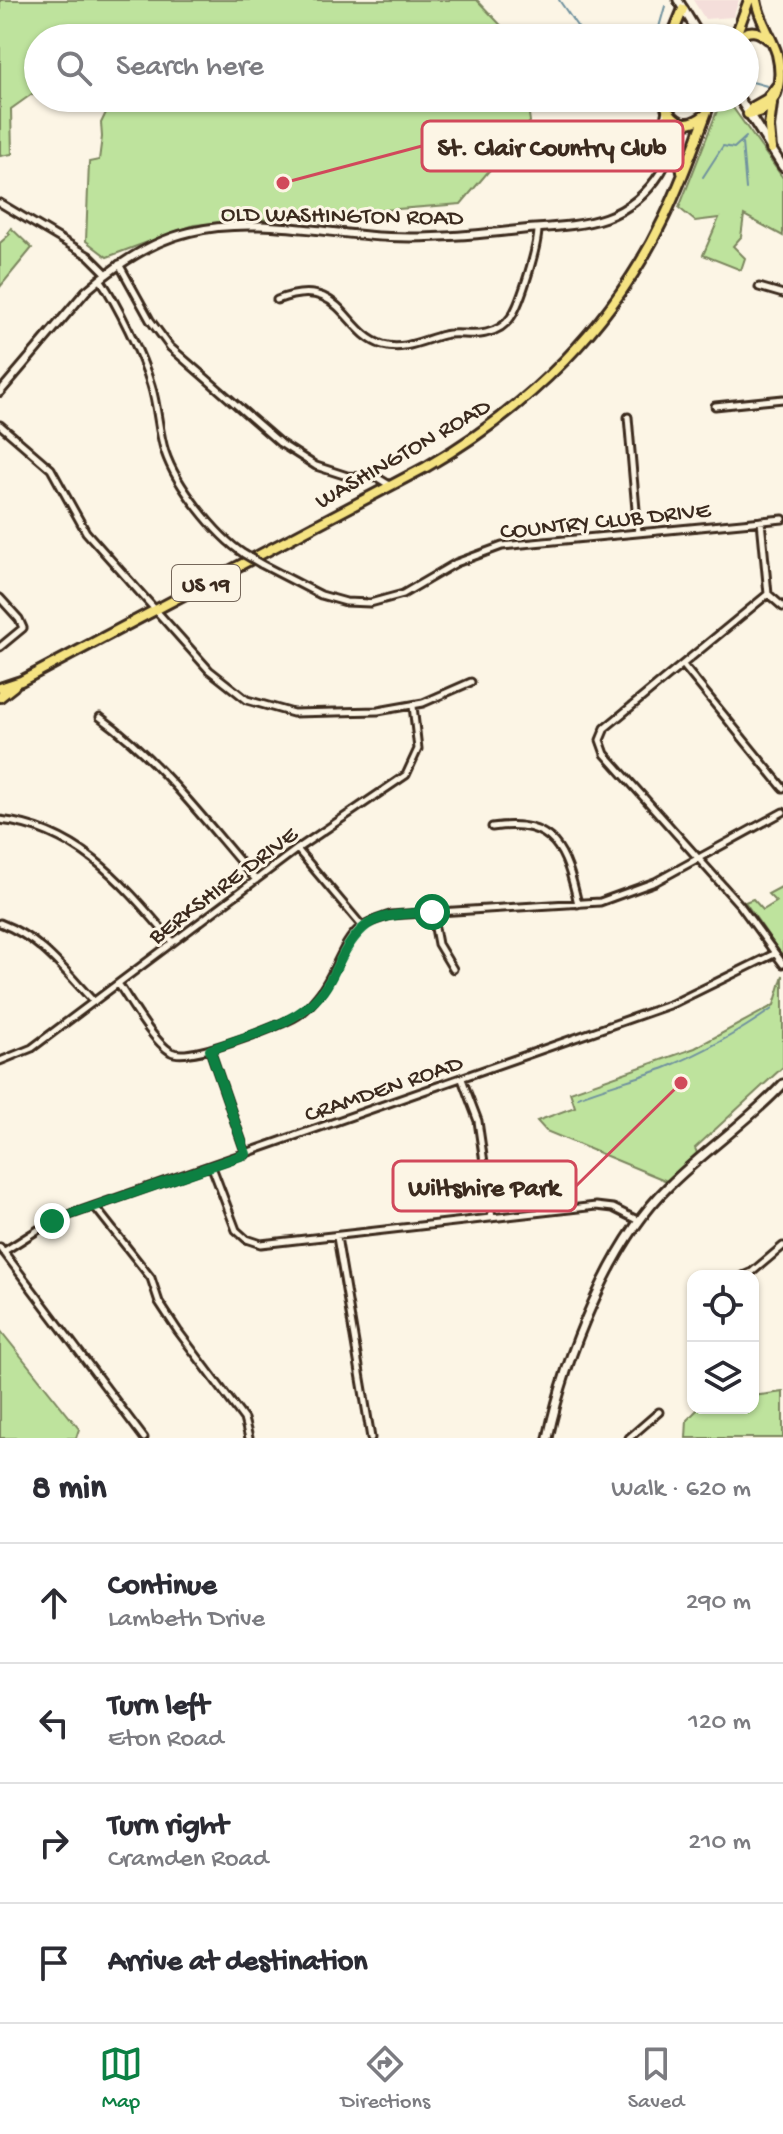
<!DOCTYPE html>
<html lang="en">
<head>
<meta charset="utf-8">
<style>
	body { margin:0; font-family:"Gochi Hand",sans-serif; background:#f7f7f7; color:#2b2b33 }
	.controls { position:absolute; right:24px; bottom:24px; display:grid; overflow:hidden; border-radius:16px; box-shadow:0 2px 6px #0004 }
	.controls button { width:72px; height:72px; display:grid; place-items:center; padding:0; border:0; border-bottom:2px solid #e1e1e2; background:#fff; color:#2b2b33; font:40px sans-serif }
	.stop { position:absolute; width:24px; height:24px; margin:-18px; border:6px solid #0b8043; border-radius:50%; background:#fff }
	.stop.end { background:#0b8043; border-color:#fff; box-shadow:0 2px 8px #0008 }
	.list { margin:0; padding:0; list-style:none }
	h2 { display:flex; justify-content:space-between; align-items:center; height:104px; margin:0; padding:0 32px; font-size:34px }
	h2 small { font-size:26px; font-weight:400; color:#7c7c81 }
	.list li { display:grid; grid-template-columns:52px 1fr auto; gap:24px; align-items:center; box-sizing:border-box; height:120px; padding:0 32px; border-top:2px solid #e1e1e2 }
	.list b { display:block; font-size:30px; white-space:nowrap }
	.list p { margin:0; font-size:26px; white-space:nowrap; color:#7c7c81 }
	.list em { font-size:26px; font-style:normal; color:#7c7c81 }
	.icon { flex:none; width:44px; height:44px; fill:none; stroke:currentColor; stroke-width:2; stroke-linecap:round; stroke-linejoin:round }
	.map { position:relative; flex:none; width:783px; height:1438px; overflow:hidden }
	.search { position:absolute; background:#fff; box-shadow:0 2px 6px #0004; left:24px; right:24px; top:24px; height:88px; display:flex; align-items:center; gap:20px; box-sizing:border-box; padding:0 28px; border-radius:44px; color:#7c7c81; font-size:30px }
	.sheet { height:584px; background:#fff }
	nav { display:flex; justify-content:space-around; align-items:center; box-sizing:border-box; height:112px; border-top:2px solid #e1e1e2; background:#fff; font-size:22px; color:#7c7c81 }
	nav a { display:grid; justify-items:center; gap:4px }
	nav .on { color:#0b8043 }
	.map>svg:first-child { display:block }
</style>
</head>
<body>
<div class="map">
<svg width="783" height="1438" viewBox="0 0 783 1438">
	<rect width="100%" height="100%" fill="#fcf5e5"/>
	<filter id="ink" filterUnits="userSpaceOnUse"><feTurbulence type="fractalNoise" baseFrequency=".0125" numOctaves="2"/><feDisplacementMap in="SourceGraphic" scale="16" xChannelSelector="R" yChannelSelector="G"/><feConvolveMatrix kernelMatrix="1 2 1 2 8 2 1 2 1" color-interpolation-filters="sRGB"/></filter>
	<g filter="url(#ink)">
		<path fill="#f4deda" d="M 693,0 L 739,0 L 733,17 L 705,19 Z"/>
		<path fill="#bee39d" stroke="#7c865e" stroke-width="2" d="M 0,0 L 477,0 L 513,38 L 38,38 L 38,95 L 32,94 L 11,109 L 12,154 L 0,156 Z
			M 94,98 L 527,98 L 530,122 L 461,204 L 194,225 L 107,257 L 86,241 L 89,162 L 99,160 L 102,137 L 101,123 L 112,100 Z
			M 726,98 L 783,178 L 783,236 L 744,215 L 741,237 L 733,246 L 745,258 L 741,270 L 703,255 L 719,218 L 695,221 L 679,208 L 719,106 Z
			M 11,228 L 32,248 L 0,287 L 0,243 L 10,234 L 8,232 Z
			M 783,886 L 783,957 L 745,902 L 753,899 L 763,910 L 776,902 L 768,894 Z
			M 783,975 L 783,1067 L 695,1148 L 697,1153 L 667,1181 L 546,1131 L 537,1121 L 575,1107 L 570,1092 L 695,1048 L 774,1005 Z
			M 0,1330 L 79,1429 L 76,1438 L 0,1438 Z
			M 783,1392 L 783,1438 L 686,1438 L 687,1420 L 699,1408 L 753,1408 L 753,1396 Z"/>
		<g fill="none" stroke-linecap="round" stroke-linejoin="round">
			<path stroke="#6f919e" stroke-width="2" d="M 559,0 L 579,29 L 589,38
				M 656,38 L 665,6
				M 745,80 L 767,86
				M 742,143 L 746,189
				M 703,177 L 723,146 L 734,148 L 746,137
				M 578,1097 C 608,1085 639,1078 667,1067 C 704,1052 739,1032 772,1009"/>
			<g stroke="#3b2a1e" stroke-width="11">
				<path id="minor" d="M 0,203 L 89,256 L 107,274
					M 119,264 L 150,320 L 170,347 L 280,443 L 316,466 L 347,476 L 378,478 L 391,486
					M 100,279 C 118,305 142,355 151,385 C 158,407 158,430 165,452 C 176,485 215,535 244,554
					M 759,287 L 783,294
					M 277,300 C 342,274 343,333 383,345 C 404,351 423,340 443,335 C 457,331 471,337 486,333 C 495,331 505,326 511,317 C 521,303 538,246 538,229
					M 715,406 L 783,399
					M 628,417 L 638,533
					M 0,425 L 51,469 L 86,532 L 209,670 L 247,700 L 293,713 L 378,711 L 423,703 L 471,682
					M 761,521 L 768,594 L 783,607
					M 261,564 L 321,595 L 346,602 L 370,603 L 403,594 L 456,563 L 502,546 L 783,519
					M 768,594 L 605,728 L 600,740 L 605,754 L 740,905 L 783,964
					M 0,598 L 19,619 L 23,628 L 0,647
					M 683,665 L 783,788
					M 100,717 C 161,761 207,824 256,880
					M 0,820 C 80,829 124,885 173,942
					M 492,827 C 555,818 566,850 578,904
					M 297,849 L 362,926
					M 432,912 L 438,944 L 453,969
					M 0,923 C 42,939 64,970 94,1002
					M 119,985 C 132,1004 152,1040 171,1052 C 189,1062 273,1028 293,1018 C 301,1014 310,1006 316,998 C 335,978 340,943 362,926 C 369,921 382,918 390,915 L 600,902 L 655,882 L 783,812
					M 210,1050 L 246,1154
					M 0,1061 L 32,1048 L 297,849 L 406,775 L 418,749 L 413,706
					M 462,1079 L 478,1121 L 492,1218
					M 212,1167 L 236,1230 L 246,1239 L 261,1244 L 596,1206 L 613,1208 L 639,1221
					M 95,1207 L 151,1278 L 159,1302 L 178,1331 L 244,1419 L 249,1438
					M 337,1237 L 371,1438
					M 0,1247 L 144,1438
					M 3,1252 L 52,1221 L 672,1004 L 774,954
					M 743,1276 L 752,1272 L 783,1246
					M 629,1438 L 659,1412"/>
			</g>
			<g stroke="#3b2a1e" stroke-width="12">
				<path id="tertiary" d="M 0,392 L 86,291 C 116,265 151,241 190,232 C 253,216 326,234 389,237 C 436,239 482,234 528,229 C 583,225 628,224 661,172 C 675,151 660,130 667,108"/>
			</g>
			<g stroke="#3b2a1e" stroke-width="13">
				<path id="secondary" d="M 678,0 L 701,38
					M 739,98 L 783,167
					M 548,1438 C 565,1358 609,1244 669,1186 C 705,1150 749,1121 783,1084"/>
			</g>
			<g stroke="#3b2a1e" stroke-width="14">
				<path id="primary" d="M 671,38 L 683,9
					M 735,38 L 749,0
					M 738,38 C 749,28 758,30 768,39
					M 663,98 L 678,142 L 682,172
					M 670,113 C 680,127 692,125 705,115
					M 748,114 C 779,112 783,79 777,54 C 771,35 759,20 756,0
					M 748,114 L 753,107 L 767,99 L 777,86
					M 771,149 L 769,127 L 772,104
					M 0,688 L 21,681 L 426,467 C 529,408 613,325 664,218 C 683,179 697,138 712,98
					M 0,697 L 14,686"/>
			</g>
			<use href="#minor" stroke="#fcf5e5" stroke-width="5"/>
			<use href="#tertiary" stroke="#fcf5e5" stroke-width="6"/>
			<use href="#secondary" stroke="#fcf5e5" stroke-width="7"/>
			<use href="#primary" stroke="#f5e382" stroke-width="8"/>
			<g stroke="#3b2a1e" stroke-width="11" stroke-linecap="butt">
				<path id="minor-bridge" d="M 244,554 L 261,564"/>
			</g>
			<use href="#minor-bridge" stroke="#fcf5e5" stroke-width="5"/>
		</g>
	</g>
	<g fill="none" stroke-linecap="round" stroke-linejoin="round" filter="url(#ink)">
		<path stroke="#0b8043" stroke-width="10" d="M 52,1221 L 246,1154 L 210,1050 C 243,1037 284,1028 311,1004 C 324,993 331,979 338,964 C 364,913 380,916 432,912"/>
	</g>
	<g text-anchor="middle" stroke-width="6" stroke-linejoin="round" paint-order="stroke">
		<rect fill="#fcf5e5" stroke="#75675a" stroke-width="2" x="172" y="565" width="68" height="36" rx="6"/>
		<g font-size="22" font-weight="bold" fill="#3b2a1e">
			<text x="206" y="591">US 19</text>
		</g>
		<g font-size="24" fill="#3b2a1e" stroke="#fcf5e5">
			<text transform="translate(342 214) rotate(1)" y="8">OLD WASHINGTON ROAD</text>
			<text transform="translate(402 452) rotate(-30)" y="8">WASHINGTON ROAD</text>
			<text transform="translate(605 519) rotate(-6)" y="8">COUNTRY CLUB DRIVE</text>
			<text transform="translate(222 884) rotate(-37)" y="8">BERKSHIRE DRIVE</text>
			<text transform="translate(383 1087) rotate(-19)" y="8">CRAMDEN ROAD</text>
		</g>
	</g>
	<path fill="none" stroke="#d1495b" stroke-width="3" d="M283 183L422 146M681 1083L576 1186"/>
	<g fill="#d1495b" stroke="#fcf5e5" stroke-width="3">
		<circle cx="283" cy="183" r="8"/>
		<circle cx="681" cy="1083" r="8"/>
	</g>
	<g fill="#fcf5e5" stroke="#d1495b" stroke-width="3">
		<rect x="422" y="121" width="261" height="50" rx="8"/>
		<rect x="393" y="1161" width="183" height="50" rx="8"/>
	</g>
	<g font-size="26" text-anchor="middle" font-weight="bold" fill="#3b2a1e">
		<text x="552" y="155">St. Clair Country Club</text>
		<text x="484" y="1195">Wiltshire Park</text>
	</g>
</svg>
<div class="controls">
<button><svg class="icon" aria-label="locate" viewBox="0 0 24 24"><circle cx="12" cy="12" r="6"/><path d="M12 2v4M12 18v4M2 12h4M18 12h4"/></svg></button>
<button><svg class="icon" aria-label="layers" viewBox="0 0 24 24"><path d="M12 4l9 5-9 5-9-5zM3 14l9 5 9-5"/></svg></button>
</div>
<div class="stop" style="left:432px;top:912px"></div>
<div class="stop end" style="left:52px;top:1221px"></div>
<div class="search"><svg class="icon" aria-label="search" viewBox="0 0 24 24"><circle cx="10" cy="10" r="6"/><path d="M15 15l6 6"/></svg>Search here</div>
</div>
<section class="sheet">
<h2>8 min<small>Walk · 620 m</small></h2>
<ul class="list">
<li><svg class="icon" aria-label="ahead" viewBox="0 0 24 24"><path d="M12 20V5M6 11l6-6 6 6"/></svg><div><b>Continue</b><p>Lambeth Drive</p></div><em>290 m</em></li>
<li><svg class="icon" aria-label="left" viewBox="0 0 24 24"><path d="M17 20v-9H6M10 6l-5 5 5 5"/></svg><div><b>Turn left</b><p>Eton Road</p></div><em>120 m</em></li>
<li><svg class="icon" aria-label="right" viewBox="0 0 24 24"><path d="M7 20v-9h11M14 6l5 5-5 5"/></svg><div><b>Turn right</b><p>Cramden Road</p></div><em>210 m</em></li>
<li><svg class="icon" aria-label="arrive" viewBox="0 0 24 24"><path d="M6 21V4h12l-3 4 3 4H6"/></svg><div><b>Arrive at destination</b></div></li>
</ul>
</section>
<nav>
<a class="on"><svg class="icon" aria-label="map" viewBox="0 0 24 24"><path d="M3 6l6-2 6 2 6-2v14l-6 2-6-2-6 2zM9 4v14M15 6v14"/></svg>Map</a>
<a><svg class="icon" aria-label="directions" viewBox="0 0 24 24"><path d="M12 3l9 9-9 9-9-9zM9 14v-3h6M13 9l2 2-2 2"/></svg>Directions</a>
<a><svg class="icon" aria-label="saved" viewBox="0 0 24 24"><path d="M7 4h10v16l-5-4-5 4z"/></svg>Saved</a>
</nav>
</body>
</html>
